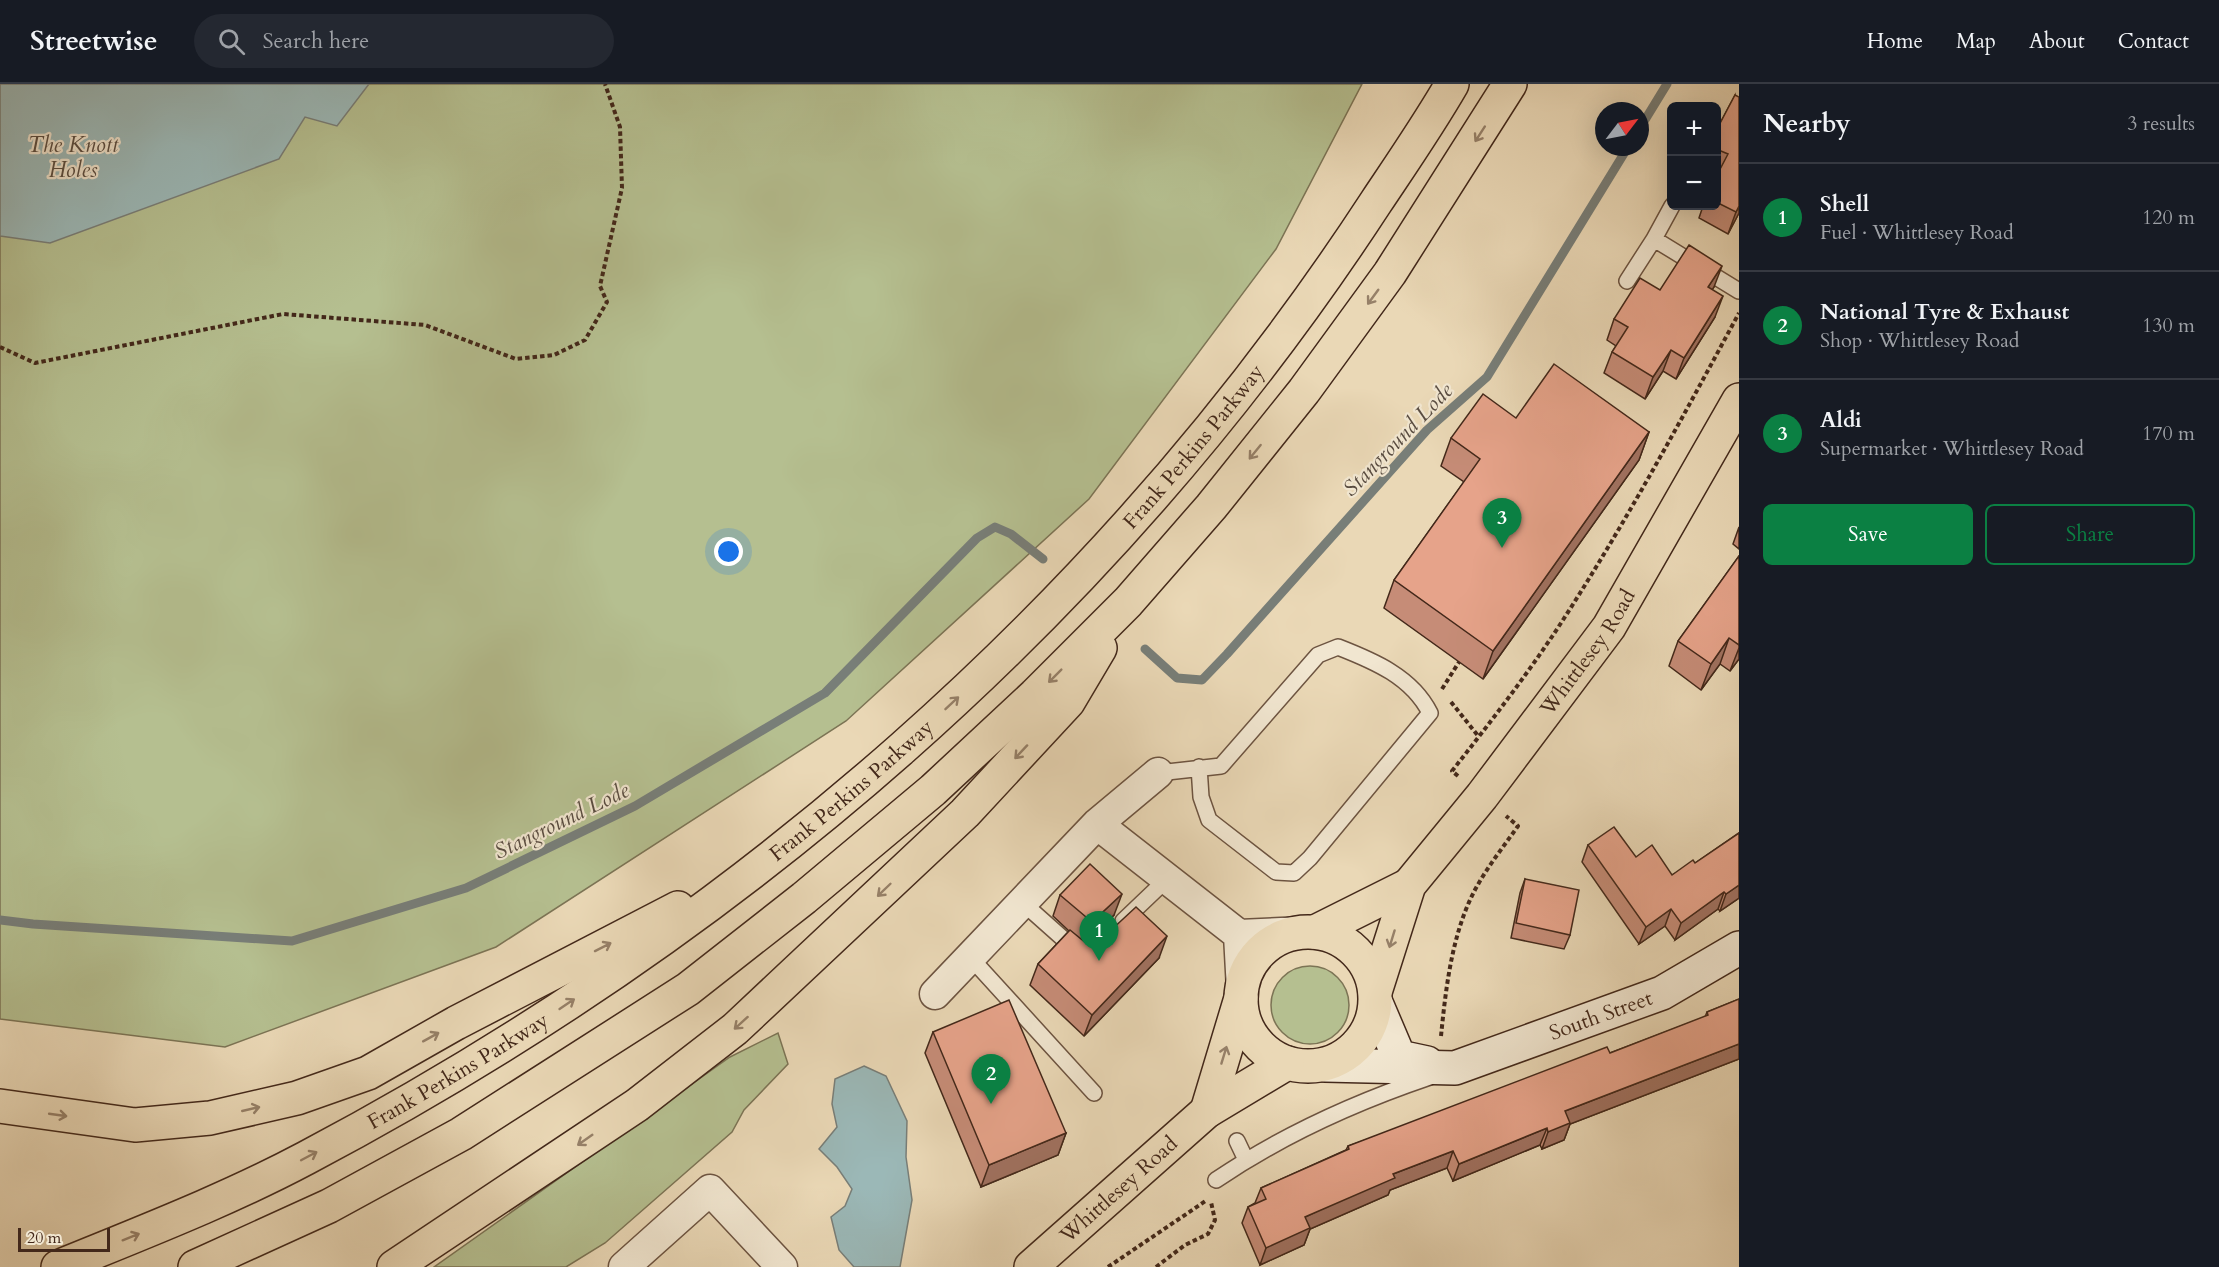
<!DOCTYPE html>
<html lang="en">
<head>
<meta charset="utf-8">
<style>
	body { margin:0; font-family:Cardo,serif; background:#242831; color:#f1f3f6 }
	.controls { position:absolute; right:18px; top:18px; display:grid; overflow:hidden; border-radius:9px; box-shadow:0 6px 24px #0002 }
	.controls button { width:54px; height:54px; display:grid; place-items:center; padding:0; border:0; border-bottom:2px solid #363941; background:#171b24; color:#f1f3f6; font:30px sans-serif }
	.compass { position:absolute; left:1595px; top:18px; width:54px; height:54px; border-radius:50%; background:#171b24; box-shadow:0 6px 24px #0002; rotate:58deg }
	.scale { position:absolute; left:18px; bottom:15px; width:92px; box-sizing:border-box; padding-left:6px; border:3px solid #43281a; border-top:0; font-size:16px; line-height:21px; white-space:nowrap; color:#43281a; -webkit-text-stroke:4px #f1e6d0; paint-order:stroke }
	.you { position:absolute; left:729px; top:468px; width:21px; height:21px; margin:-15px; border:4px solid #fff; border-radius:50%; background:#1a73e8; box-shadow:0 0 0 9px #1a73e833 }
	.badge { display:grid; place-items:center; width:39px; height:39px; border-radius:50%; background:#0b8043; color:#fff; font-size:20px; font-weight:700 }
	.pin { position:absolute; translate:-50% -50px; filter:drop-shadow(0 2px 3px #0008) }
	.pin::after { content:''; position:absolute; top:32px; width:21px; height:18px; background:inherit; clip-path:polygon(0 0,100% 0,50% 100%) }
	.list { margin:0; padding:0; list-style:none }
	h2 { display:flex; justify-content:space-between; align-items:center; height:78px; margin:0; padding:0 24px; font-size:26px }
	h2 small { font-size:20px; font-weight:400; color:#9ea1a6 }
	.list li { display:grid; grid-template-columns:39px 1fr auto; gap:18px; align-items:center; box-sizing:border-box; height:108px; padding:0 24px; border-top:2px solid #363941 }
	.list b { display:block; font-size:22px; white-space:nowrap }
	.list p { margin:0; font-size:20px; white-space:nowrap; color:#9ea1a6 }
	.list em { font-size:20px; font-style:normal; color:#9ea1a6 }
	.actions { display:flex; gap:12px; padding:18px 24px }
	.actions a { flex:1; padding:14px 0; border:2px solid #0b8043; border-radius:9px; text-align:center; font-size:21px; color:#0b8043 }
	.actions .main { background:#0b8043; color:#fff }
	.icon { flex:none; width:33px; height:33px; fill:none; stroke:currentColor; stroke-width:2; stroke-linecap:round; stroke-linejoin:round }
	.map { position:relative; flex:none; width:1739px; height:1183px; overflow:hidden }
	header { display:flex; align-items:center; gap:36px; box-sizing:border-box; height:84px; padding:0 30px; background:#171b24; border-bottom:2px solid #363941 }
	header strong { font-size:28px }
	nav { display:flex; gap:33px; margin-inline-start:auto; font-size:21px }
	.search { width:420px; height:54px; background:#242831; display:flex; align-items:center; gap:15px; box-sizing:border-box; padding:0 21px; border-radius:33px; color:#9ea1a6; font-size:22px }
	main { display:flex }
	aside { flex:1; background:#171b24 }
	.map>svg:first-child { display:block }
</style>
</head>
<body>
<header>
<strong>Streetwise</strong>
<div class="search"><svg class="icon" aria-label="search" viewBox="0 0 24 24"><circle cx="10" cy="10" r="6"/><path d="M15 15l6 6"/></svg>Search here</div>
<nav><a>Home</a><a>Map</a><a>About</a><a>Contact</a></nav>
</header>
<main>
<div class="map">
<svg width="1739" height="1183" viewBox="0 0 1739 1183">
	<rect width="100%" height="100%" fill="#ead8b6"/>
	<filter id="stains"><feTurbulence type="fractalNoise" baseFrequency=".00333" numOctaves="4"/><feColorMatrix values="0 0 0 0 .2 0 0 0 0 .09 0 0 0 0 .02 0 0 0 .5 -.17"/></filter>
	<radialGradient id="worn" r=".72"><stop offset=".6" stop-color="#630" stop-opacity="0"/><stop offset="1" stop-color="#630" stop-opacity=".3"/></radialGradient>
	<path fill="#b5bf90" stroke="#7c7455" stroke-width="1.5" d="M 0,0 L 1362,0 L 1276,165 L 1089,415 L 846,637 L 496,863 L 225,963 L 0,935 Z
		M1271 921a39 39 0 1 1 78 0a39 39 0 1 1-78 0Z
		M 778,949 L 788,980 L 744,1026 L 732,1048 L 605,1159 L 566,1183 L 434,1183 L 730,973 Z"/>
	<path fill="#9bb8b7" stroke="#787e78" stroke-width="1.5" d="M 0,0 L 369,0 L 337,42 L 305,33 L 279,75 L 50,159 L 0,152 Z
		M 864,982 L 886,992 L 907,1037 L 906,1073 L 912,1116 L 900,1183 L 854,1183 L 839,1166 L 831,1133 L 845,1122 L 852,1105 L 837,1083 L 819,1065 L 837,1043 L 832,1020 L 835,995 Z"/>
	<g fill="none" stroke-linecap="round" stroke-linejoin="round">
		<path stroke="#787e78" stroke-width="9" d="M 1640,44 L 1667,0
			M 1145,565 L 1177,594 L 1202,596 L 1227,570 L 1427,346 L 1487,293 L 1628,63
			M 0,836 L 33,840 L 292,857 L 466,804 L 635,722 L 825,609 L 977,454 L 995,443 L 1011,450 L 1043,475"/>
		<g stroke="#6d5441" stroke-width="18">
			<path id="lane" d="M 1672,122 L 1654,155 L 1739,207
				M 1627,197 L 1654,155
				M 1158,689 L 1221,682 L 1318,571 L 1338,563 C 1374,577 1412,593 1430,629 L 1310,774 L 1294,789 L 1276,788 L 1209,736 L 1201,713 L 1199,683
				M 1023,819 L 1077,867
				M 1123,837 L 1166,796
				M 970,873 L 1094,1009
				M 1237,1057 L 1246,1076
				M 1216,1096 C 1281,1052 1356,1018 1430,993"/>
		</g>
		<g stroke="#6d5441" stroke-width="33">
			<path id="street" d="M 1097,740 L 1239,851 L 1303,848
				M 1239,851 L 1242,906
				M 935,910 L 1097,740 L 1158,689
				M 624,1183 L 710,1106 L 782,1183"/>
		</g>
		<g stroke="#43281a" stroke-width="36">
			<g id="secondary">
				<path d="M 1376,919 L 1399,973 L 1427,979"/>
				<path id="s1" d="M 1325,981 L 1455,984 L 1662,909 L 1739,864"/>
			</g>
		</g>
		<g stroke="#43281a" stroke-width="36">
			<g id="primary">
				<path d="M 1315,848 L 1409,801"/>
				<circle cx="1308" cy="915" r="67"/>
				<path id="s2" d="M 1375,908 L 1409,801 L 1482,712 L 1609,543 L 1739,316"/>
				<path d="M 1207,1027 L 1241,914"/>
				<path id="s3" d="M 1031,1183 L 1207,1027 L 1287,979"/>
			</g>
		</g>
		<g stroke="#43281a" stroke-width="36">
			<g id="highway">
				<path d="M 0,1022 L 135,1041 L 210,1034 L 297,1014 L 368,989 L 456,939 L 678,824"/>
				<path id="s4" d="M 58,1183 C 141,1149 227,1116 306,1074 C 737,846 1109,527 1376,118 C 1402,79 1429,40 1452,0"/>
				<path d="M 195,1183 L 329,1122 L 461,1050 L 688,905 L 804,814 L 933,706 L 1035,611 L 1128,518 L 1211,423 L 1304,307 L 1390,189 L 1510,0"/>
				<path d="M 394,1183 L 637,1021 L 735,945 L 965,729 L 1068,618 L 1100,564"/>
			</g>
		</g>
		<path stroke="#43281a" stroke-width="4" stroke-dasharray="4.5 3" stroke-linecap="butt" d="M 0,263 L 35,279 L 283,230 L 425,241 L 516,275 L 554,271 L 585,256 L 607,218 L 600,202 L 622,104 L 620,43 L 605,0
			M 1442,605 L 1459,578
			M 1451,618 L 1479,653
			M 1458,692 L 1452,687 C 1493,635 1534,582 1570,525 C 1631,429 1685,329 1739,229
			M 1441,952 C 1446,903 1452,848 1476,804 C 1488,782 1504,762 1518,742 L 1506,732
			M 1108,1183 L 1207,1116
			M 1156,1183 L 1185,1161 L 1208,1150 L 1215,1136 L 1211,1118"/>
		<use href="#lane" stroke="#f1e6d0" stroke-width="15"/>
		<use href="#street" stroke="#f1e6d0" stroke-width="30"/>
		<use href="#secondary" stroke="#f1e6d0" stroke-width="33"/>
		<use href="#primary" stroke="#ead8b6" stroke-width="33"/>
		<use href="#highway" stroke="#ead8b6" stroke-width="33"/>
	</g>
	<path fill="#c68c77" stroke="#43281a" stroke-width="1.5" d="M 1735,11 L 1739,129 L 1728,150 L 1699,134 L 1703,122 L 1716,122 L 1716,93 L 1718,91 L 1716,90 L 1716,47 Z
		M 1714,203 L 1712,205 L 1715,233 L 1676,295 L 1663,287 L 1645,315 L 1604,289 L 1612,268 L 1616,262 L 1607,256 L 1614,235 L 1660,206 Z
		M 1516,334 L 1649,348 L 1639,376 L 1483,595 L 1384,524 L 1394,496 L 1464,398 L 1441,382 L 1451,354 Z
		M 1739,443 L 1739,465 L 1733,460 Z
		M 1739,472 L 1739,575 L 1730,587 L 1720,580 L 1701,606 L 1669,582 L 1678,557 Z
		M 1739,749 L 1739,814 L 1720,827 L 1718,825 L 1675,856 L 1665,842 L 1639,860 L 1582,778 L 1588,761 L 1636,773 L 1672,791 L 1695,779 Z
		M 1525,795 L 1570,851 L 1564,865 L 1511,854 L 1520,809 Z
		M 1060,811 L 1114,831 L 1085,859 L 1159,874 L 1084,952 L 1030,901 L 1038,880 L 1069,847 L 1053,832 Z
		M 1739,915 L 1739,975 L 1570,1040 L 1564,1056 L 1542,1065 L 1540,1061 L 1453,1097 L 1447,1084 L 1390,1106 L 1388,1111 L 1310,1145 L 1304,1161 L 1260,1181 L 1242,1139 L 1248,1123 L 1255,1119 L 1261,1104 L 1346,1066 L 1348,1062 L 1610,969 L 1705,933 L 1707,928 Z
		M 933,948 L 1066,1049 L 1058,1071 L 981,1103 L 925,969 Z"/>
	<path fill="#a17261" stroke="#43281a" stroke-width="1.5" d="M 1739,122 L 1739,129 L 1728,150 L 1736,128 Z
		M 1722,182 L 1714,203 L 1701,224 L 1708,203 Z
		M 1723,212 L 1715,233 L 1676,295 L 1684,274 Z
		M 1671,266 L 1663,287 L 1645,315 L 1653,293 Z
		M 1649,348 L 1639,376 L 1483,595 L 1493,567 Z
		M 1729,554 L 1720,580 L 1701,606 L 1711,580 Z
		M 1739,564 L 1739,575 L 1730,587 Z
		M 1739,801 L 1739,814 L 1720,827 L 1726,810 Z
		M 1724,808 L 1718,825 L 1675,856 L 1681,839 Z
		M 1122,810 L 1114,831 L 1084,860 L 1092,838 Z
		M 1671,825 L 1665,842 L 1639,860 L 1646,843 Z
		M 1167,852 L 1159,874 L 1084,952 L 1092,931 Z
		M 1739,960 L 1739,975 L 1570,1040 L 1564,1056 L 1542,1065 L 1548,1048 L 1565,1027 Z
		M 1547,1044 L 1540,1061 L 1453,1097 L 1459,1080 Z
		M 1066,1049 L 1058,1071 L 981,1103 L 989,1081 Z
		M 1453,1067 L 1447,1084 L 1390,1106 L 1388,1111 L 1310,1145 L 1304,1161 L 1260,1181 L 1266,1164 L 1305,1133 L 1393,1090 Z"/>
	<path fill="#e6a38a" stroke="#43281a" stroke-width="1.5" d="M 1735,11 L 1739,13 L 1739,122 L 1736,128 L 1716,118 L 1716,93 L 1728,70 L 1716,65 L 1716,47 Z
		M 1689,161 L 1722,182 L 1708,203 L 1723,212 L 1684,274 L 1671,266 L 1653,293 L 1612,268 L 1628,243 L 1614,235 L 1640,194 L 1660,206 Z
		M 1554,280 L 1649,348 L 1493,567 L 1394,496 L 1480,375 L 1451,354 L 1483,310 L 1516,334 Z
		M 1739,472 L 1739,561 L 1729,554 L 1711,580 L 1678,557 Z
		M 1614,743 L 1636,773 L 1652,761 L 1672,791 L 1693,776 L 1695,779 L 1739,749 L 1739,801 L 1726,810 L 1724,808 L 1681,839 L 1671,825 L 1646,843 L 1588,761 Z
		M 1090,780 L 1122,810 L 1092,838 L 1060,811 Z
		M 1525,795 L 1579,806 L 1570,851 L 1516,839 Z
		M 1136,823 L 1167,852 L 1092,931 L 1038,880 L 1070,846 L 1086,859 L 1095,861 Z
		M 1739,915 L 1739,960 L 1565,1027 L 1570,1039 L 1548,1048 L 1547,1044 L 1459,1080 L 1453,1067 L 1393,1090 L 1395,1094 L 1305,1133 L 1310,1144 L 1266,1164 L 1248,1123 L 1266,1115 L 1261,1104 L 1349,1065 L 1348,1062 L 1607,963 L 1610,969 L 1708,931 L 1707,928 Z
		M 1009,916 L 1066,1049 L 989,1081 L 933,948 Z"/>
	<defs><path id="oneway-shaft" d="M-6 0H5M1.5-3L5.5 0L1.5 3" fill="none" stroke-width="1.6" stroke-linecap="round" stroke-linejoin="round" transform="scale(1.5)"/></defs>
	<g stroke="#968068">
		<use href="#oneway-shaft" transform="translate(1480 50) rotate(123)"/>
		<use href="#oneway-shaft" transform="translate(1373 213) rotate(126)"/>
		<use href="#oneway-shaft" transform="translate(1255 368) rotate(129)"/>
		<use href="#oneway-shaft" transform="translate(1055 592) rotate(135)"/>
		<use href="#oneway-shaft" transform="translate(952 619) rotate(-43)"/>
		<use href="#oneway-shaft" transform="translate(1021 668) rotate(133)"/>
		<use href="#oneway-shaft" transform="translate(884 806) rotate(136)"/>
		<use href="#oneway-shaft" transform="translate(1392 855) rotate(107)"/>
		<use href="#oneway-shaft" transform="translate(603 863) rotate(-27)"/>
		<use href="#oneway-shaft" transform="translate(567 920) rotate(-34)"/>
		<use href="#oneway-shaft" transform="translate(741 939) rotate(138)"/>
		<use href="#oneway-shaft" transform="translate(431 953) rotate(-29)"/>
		<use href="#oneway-shaft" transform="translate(1224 971) rotate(-73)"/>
		<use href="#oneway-shaft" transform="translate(251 1025) rotate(-13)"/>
		<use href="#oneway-shaft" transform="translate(58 1031) rotate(8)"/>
		<use href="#oneway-shaft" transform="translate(585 1056) rotate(145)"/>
		<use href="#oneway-shaft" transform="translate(309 1072) rotate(-28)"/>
		<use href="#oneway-shaft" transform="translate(131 1153) rotate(-22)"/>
	</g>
	<g text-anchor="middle" stroke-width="4.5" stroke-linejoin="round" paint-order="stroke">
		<g font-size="21" fill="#43281a" stroke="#f1e6d0">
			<text dy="7" stroke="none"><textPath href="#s4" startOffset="1416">Frank Perkins Parkway</textPath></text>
			<text dy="7" stroke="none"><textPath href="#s2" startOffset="406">Whittlesey Road</textPath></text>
			<text dy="7" stroke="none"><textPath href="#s4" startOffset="930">Frank Perkins Parkway</textPath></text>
			<text dy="7" stroke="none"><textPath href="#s1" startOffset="285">South Street</textPath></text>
			<text dy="7" stroke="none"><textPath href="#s4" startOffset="446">Frank Perkins Parkway</textPath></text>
			<text dy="7" stroke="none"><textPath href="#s3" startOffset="117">Whittlesey Road</textPath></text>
		</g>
		<g font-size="22" font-style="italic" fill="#594c41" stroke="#f1e6d0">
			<text x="73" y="68">The Knott<tspan x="73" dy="25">Holes</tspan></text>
			<text transform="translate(1397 355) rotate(-46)" y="8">Stanground Lode</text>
			<text transform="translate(561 736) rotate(-26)" y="8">Stanground Lode</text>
		</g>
	</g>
	<rect width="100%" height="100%" filter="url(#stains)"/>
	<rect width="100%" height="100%" fill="url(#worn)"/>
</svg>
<div class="controls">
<button>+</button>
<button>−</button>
</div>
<svg class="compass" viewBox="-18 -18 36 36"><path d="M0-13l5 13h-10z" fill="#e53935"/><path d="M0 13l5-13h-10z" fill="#9ea1a6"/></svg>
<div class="scale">20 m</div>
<div class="you"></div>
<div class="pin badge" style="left:1099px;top:877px">1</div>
<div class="pin badge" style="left:991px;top:1020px">2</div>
<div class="pin badge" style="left:1502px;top:464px">3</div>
</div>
<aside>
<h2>Nearby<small>3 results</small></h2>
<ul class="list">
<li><span class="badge">1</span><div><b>Shell</b><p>Fuel · Whittlesey Road</p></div><em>120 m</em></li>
<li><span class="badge">2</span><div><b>National Tyre &amp; Exhaust</b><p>Shop · Whittlesey Road</p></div><em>130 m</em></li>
<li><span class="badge">3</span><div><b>Aldi</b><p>Supermarket · Whittlesey Road</p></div><em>170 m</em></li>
</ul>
<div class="actions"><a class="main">Save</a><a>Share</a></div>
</aside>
</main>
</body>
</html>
